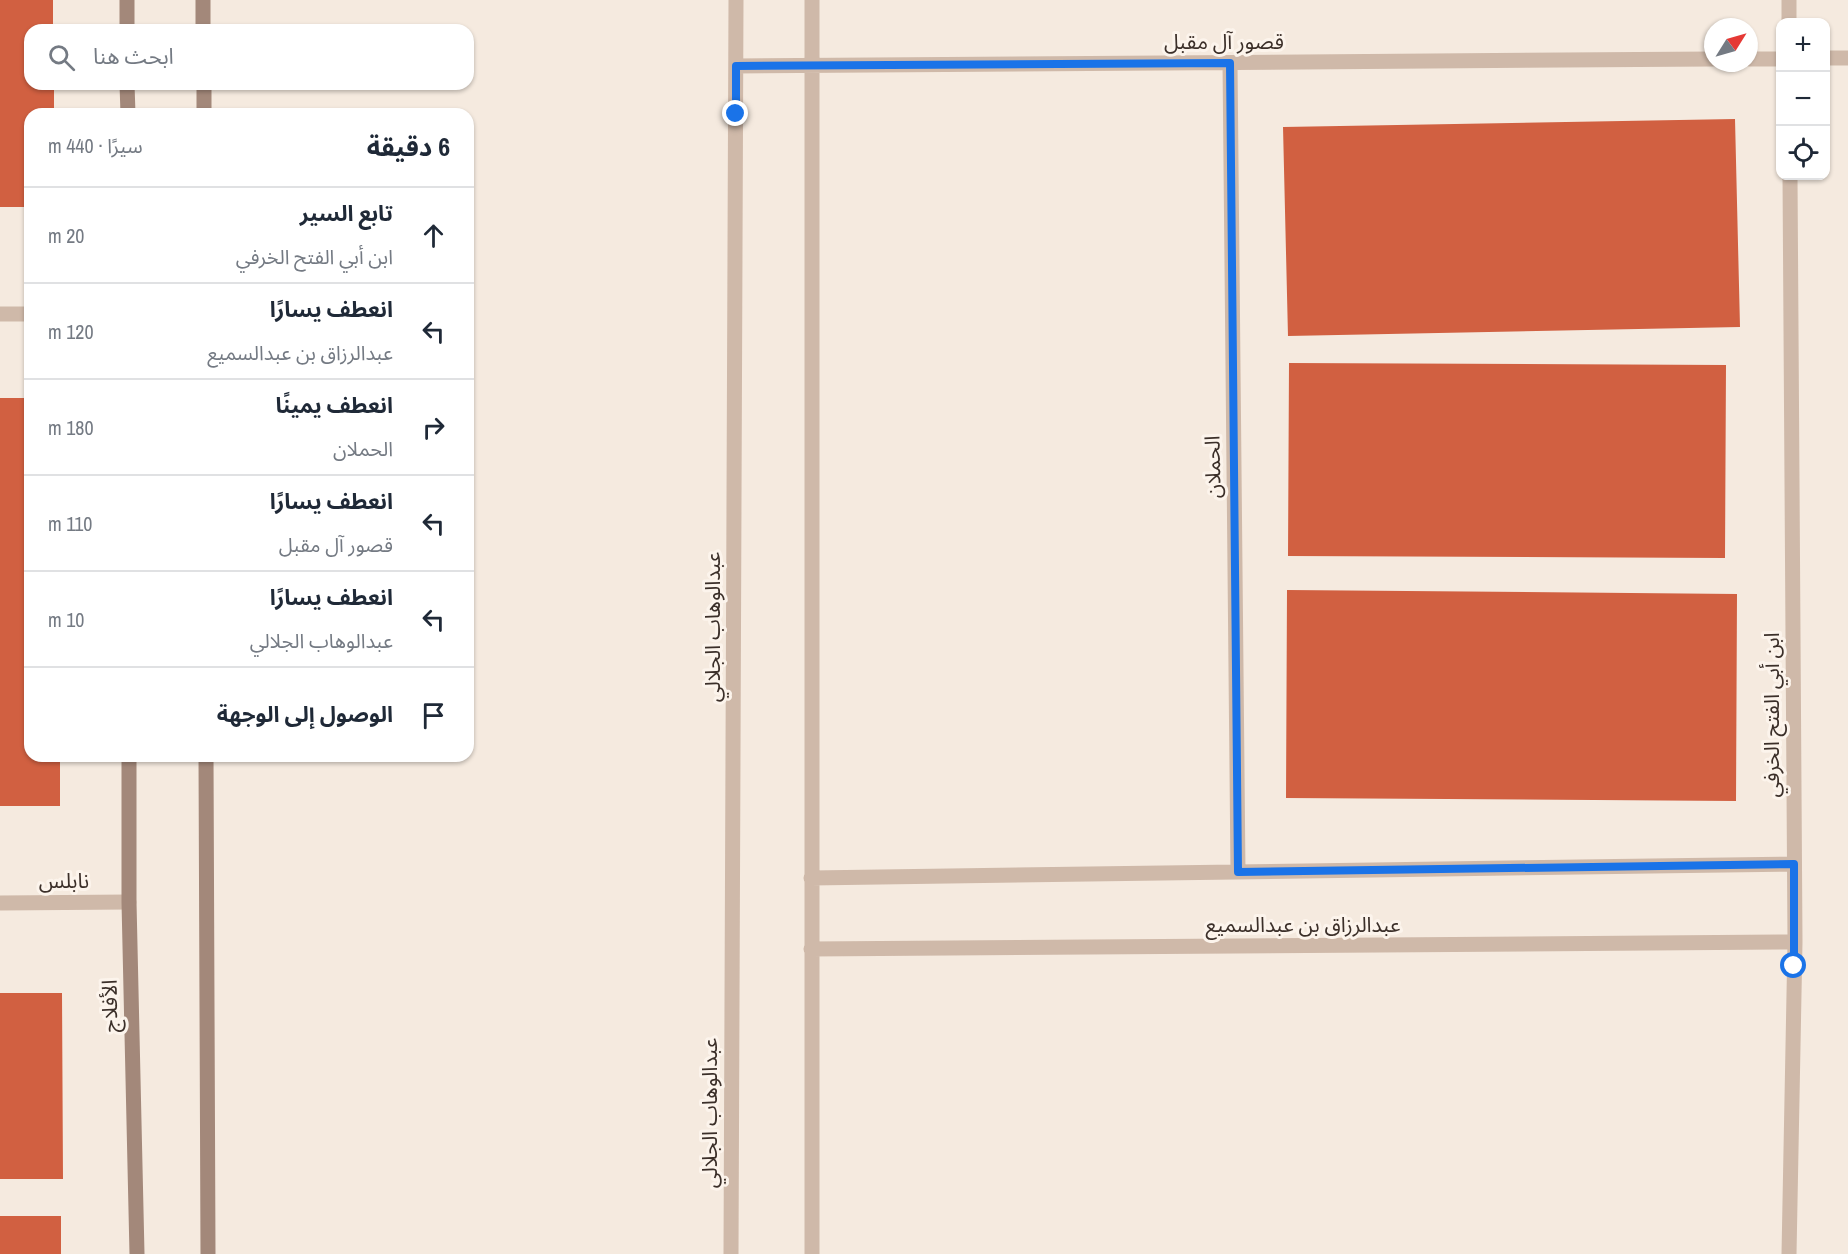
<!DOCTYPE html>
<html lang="ar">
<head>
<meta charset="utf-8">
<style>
	body { margin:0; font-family:"Archivo Narrow","Noto Sans Arabic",sans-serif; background:#f6f6f7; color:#1f2937; direction:rtl }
	.controls { position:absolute; right:18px; top:18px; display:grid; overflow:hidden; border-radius:12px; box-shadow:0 2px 4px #0004 }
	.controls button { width:54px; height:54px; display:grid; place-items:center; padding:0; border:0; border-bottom:2px solid #e0e1e3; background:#fff; color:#1f2937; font:30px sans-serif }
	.compass { position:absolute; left:1704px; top:18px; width:54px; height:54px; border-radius:50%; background:#fff; box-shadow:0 2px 4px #0004; rotate:53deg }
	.stop { position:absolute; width:18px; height:18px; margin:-14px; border:4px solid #1a73e8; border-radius:50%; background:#fff }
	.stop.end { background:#1a73e8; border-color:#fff; box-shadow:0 2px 6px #0008 }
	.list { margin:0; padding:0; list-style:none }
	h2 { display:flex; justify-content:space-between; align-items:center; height:78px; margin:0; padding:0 24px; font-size:26px }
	h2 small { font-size:20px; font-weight:400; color:#747a83 }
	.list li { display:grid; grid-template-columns:39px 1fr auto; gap:18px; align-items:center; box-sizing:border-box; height:96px; padding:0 24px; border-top:2px solid #e0e1e3 }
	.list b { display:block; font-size:22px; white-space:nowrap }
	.list p { margin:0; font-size:20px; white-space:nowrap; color:#747a83 }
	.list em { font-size:20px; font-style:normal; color:#747a83 }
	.icon { flex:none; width:33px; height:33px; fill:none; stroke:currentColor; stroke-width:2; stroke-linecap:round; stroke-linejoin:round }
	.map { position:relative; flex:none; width:1848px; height:1254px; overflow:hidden; direction:ltr }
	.search { position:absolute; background:#fff; box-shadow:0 2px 4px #0004; left:24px; top:24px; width:450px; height:66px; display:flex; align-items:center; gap:15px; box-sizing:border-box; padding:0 21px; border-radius:18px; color:#747a83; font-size:22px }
	.panel { position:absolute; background:#fff; box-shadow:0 2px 4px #0004; left:24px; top:108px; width:450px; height:654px; border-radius:18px; direction:rtl }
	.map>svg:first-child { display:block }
</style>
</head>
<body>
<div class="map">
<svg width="1848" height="1254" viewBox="0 0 1848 1254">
	<rect width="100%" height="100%" fill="#f5eadf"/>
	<path fill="#d16041" d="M 0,0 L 53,0 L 53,30 L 30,30 L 30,84 L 54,84 L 54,114 L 30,114 L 30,207 L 0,207 Z
		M 1735,119 L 1740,327 L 1288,336 L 1283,127 Z
		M 1289,363 L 1726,365 L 1725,558 L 1288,556 Z
		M 0,398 L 30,398 L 30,756 L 60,756 L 60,806 L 0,806 Z
		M 1287,590 L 1737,594 L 1736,801 L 1286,798 Z
		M 0,993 L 62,993 L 63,1179 L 0,1179 Z
		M 0,1216 L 61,1216 L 61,1254 L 0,1254 Z"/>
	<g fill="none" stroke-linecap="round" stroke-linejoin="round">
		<path stroke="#cfb9a9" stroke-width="15" d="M 1789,0 L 1789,22
			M 1826,58 L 1848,58
			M 1749,59 L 1780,59
			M 1230,63 L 1238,872
			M 736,66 L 1713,59
			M 0,314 L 30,314
			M 811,878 L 1794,864
			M 0,903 L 129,902
			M 811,949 L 1795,942
			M 731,1254 L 736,0
			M 812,1254 L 812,0
			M 1789,1254 L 1795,942 L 1790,176"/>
		<path stroke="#a3887a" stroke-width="15" d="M 127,0 L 127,30
			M 203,0 L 203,30
			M 127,84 L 128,114
			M 204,84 L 204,114
			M 129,756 L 129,902 L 137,1254
			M 206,756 L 208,1254"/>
	</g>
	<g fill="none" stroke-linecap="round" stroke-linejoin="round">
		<path stroke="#1a73e8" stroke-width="8" d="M 736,114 L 736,66 L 1230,63 L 1238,872 L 1794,864 L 1794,966"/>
	</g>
	<g text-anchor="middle" stroke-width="6" stroke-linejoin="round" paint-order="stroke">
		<g font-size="21" fill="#3b2f29" stroke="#fcf4ec">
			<text x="1224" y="49">قصور آل مقبل</text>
			<text transform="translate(1213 467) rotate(-91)" y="7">الحملان</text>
			<text transform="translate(713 627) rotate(-90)" y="7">عبدالوهاب الجلالي</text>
			<text transform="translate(1772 715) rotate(-90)" y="7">ابن أبي الفتح الخرفي</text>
			<text x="64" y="888">نابلس</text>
			<text x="1303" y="932">عبدالرزاق بن عبدالسميع</text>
			<text transform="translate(110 1006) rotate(-91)" y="7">الأفلاج</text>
			<text transform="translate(710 1113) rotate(-90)" y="7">عبدالوهاب الجلالي</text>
		</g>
	</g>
</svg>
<div class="controls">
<button>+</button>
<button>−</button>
<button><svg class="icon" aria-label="locate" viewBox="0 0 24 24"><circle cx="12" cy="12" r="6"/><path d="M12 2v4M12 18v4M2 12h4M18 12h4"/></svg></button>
</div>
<svg class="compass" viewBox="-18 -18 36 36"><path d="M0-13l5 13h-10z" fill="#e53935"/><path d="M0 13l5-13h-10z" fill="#747a83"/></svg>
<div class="stop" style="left:1794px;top:966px"></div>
<div class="stop end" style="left:736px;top:114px"></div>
<div class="search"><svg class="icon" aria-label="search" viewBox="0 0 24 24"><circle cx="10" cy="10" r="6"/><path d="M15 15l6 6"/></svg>ابحث هنا</div>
<section class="panel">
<h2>6 دقيقة<small>سيرًا · 440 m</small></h2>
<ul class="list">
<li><svg class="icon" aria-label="ahead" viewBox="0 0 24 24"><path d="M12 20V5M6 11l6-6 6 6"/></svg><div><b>تابع السير</b><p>ابن أبي الفتح الخرفي</p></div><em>20 m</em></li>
<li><svg class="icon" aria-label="left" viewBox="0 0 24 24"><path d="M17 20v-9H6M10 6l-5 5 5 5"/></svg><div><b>انعطف يسارًا</b><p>عبدالرزاق بن عبدالسميع</p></div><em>120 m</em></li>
<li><svg class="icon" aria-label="right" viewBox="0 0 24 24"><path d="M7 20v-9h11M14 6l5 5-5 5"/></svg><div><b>انعطف يمينًا</b><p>الحملان</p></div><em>180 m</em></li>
<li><svg class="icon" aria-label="left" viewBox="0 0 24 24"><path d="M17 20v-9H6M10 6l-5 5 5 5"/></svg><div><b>انعطف يسارًا</b><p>قصور آل مقبل</p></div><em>110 m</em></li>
<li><svg class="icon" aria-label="left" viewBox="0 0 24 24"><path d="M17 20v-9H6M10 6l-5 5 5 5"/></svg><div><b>انعطف يسارًا</b><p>عبدالوهاب الجلالي</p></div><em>10 m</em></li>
<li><svg class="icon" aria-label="arrive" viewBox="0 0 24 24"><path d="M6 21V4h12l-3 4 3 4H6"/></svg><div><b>الوصول إلى الوجهة</b></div></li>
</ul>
</section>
</div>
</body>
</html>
